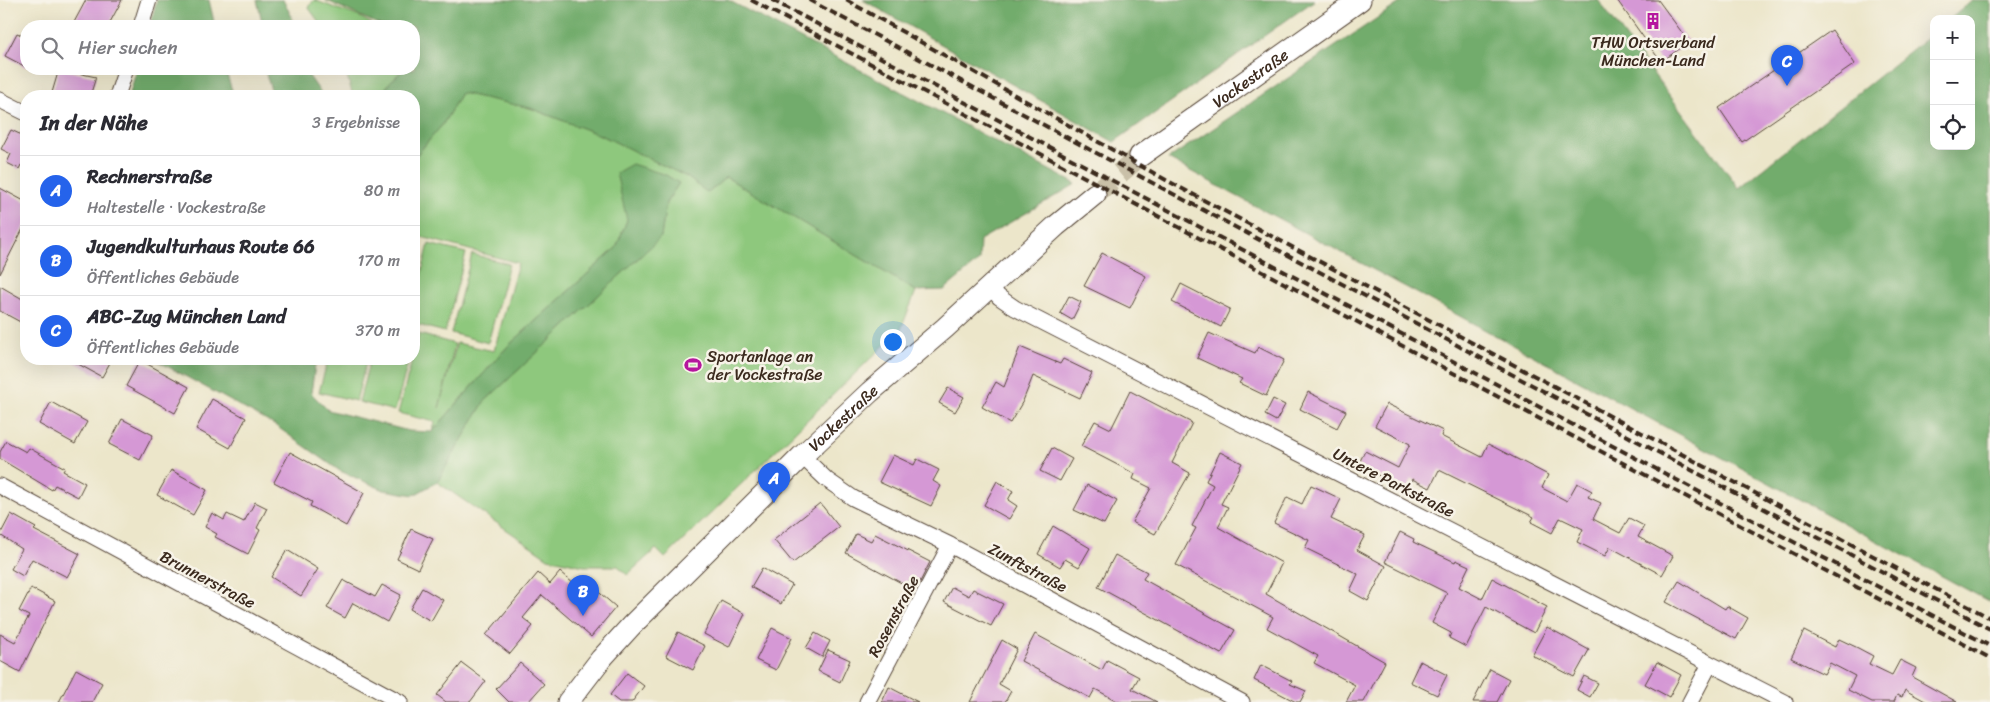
<!DOCTYPE html>
<html lang="de">
<head>
<meta charset="utf-8">
<style>
	body { margin:0; font-family:Sriracha,sans-serif; background:#f2f2f3; color:#2b2b33 }
	.controls { position:absolute; right:15px; top:15px; display:grid; overflow:hidden; border-radius:10px; box-shadow:0 5px 20px #0002 }
	.controls button { width:45px; height:45px; display:grid; place-items:center; padding:0; border:0; border-bottom:1px solid #e1e1e2; background:#fff; color:#2b2b33; font:25px sans-serif }
	.you { position:absolute; left:892px; top:341px; width:18px; height:18px; margin:-12px; border:4px solid #fff; border-radius:50%; background:#1a73e8; box-shadow:0 0 0 8px #1a73e833 }
	.badge { display:grid; place-items:center; width:32px; height:32px; border-radius:50%; background:#2563eb; color:#fff; font-size:16px; font-weight:700 }
	.pin { position:absolute; translate:-50% -41px; filter:drop-shadow(0 1px 2px #0008) }
	.pin::after { content:''; position:absolute; top:26px; width:18px; height:15px; background:inherit; clip-path:polygon(0 0,100% 0,50% 100%) }
	.list { margin:0; padding:0; list-style:none }
	h2 { display:flex; justify-content:space-between; align-items:center; height:65px; margin:0; padding:0 20px; font-size:21px }
	h2 small { font-size:16px; font-weight:400; color:#7c7c81 }
	.list li { display:grid; grid-template-columns:32px 1fr auto; gap:15px; align-items:center; box-sizing:border-box; height:70px; padding:0 20px; border-top:1px solid #e1e1e2 }
	.list b { display:block; font-size:19px; white-space:nowrap }
	.list p { margin:0; font-size:16px; white-space:nowrap; color:#7c7c81 }
	.list em { font-size:16px; font-style:normal; color:#7c7c81 }
	.icon { flex:none; width:28px; height:28px; fill:none; stroke:currentColor; stroke-width:2; stroke-linecap:round; stroke-linejoin:round }
	.map { position:relative; flex:none; width:1990px; height:702px; overflow:hidden }
	.search { position:absolute; background:#fff; box-shadow:0 5px 20px #0002; left:20px; top:20px; width:400px; height:55px; display:flex; align-items:center; gap:12px; box-sizing:border-box; padding:0 18px; border-radius:20px; color:#7c7c81; font-size:19px }
	.panel { position:absolute; background:#fff; box-shadow:0 5px 20px #0002; left:20px; top:90px; width:400px; height:275px; border-radius:20px }
	.map>svg:first-child { display:block }
</style>
</head>
<body>
<div class="map">
<svg width="1990" height="702" viewBox="0 0 1990 702">
	<rect width="100%" height="100%" fill="#f7f3e8"/>
	<filter id="ink" filterUnits="userSpaceOnUse"><feTurbulence type="fractalNoise" baseFrequency=".02" numOctaves="2"/><feDisplacementMap in="SourceGraphic" scale="10" xChannelSelector="R" yChannelSelector="G"/><feConvolveMatrix kernelMatrix="1 2 1 2 8 2 1 2 1" color-interpolation-filters="sRGB"/></filter>
	<filter id="wash" filterUnits="userSpaceOnUse"><feTurbulence type="fractalNoise" baseFrequency=".0096" numOctaves="4" result="noise"/><feDisplacementMap in="SourceGraphic" scale="20" xChannelSelector="R" yChannelSelector="G"/><feGaussianBlur stdDeviation="1.12" result="paint"/><feColorMatrix in="noise" values="0 0 0 0 0 0 0 0 0 0 0 0 0 0 0 0 0 1.4 0 .05"/><feComposite in="paint" operator="in"/></filter>
	<g filter="url(#wash)">
		<rect width="100%" height="100%" fill="#ece6ca"/>
		<path fill="#8ec87d" stroke="#64794e" d="M 314,0 L 360,17 L 375,26 L 322,26 L 308,7 Z
			M 345,69 L 404,69 L 389,83 L 381,96 L 353,96 Z
			M 461,93 L 530,108 L 603,136 L 687,177 L 708,193 L 726,177 L 916,291 L 901,329 L 665,558 L 656,549 L 627,575 L 618,566 L 584,566 L 548,558 L 437,482 L 484,402 L 661,237 L 666,203 L 679,183 L 627,220 L 616,248 L 508,346 L 432,432 L 435,422 L 398,413 L 419,334 L 455,344 L 439,408 L 457,343 L 494,351 L 518,263 L 414,235 L 414,158 L 443,124 Z
			M 429,244 L 466,253 L 445,332 L 414,324 L 414,303 Z
			M 472,254 L 509,264 L 488,343 L 451,333 Z
			M 328,359 L 367,359 L 356,401 L 319,392 Z
			M 370,359 L 409,359 L 395,411 L 359,402 Z"/>
		<path fill="#72ac6c" stroke="#566b45" d="M 157,0 L 209,0 L 215,26 L 150,26 Z
			M 257,0 L 283,0 L 291,15 L 293,26 L 263,26 Z
			M 325,0 L 728,0 L 1076,184 L 980,240 L 979,261 L 944,290 L 916,291 L 726,177 L 708,193 L 687,177 L 603,136 L 530,108 L 461,93 L 443,124 L 414,158 L 414,96 L 381,96 L 389,83 L 404,69 L 414,69 L 414,60 L 417,58 L 414,48 L 414,26 L 382,26 Z
			M 863,0 L 1315,0 L 1114,142 Z
			M 1404,0 L 1598,0 L 1739,188 L 1934,32 L 1934,146 L 1971,146 L 1971,19 L 1950,19 L 1973,0 L 1990,0 L 1990,602 L 1168,159 Z
			M 137,69 L 225,69 L 234,96 L 129,96 Z
			M 267,69 L 304,69 L 323,96 L 273,96 L 265,71 Z
			M 632,164 L 666,175 L 679,183 L 666,203 L 661,237 L 484,402 L 437,482 L 414,495 L 384,490 L 340,471 L 276,426 L 154,359 L 316,359 L 311,393 L 328,410 L 409,431 L 432,432 L 508,346 L 616,248 L 627,220 L 616,173 Z"/>
		<g id="blocks">
			<path fill="#d598d5" d="M 86,0 L 122,0 L 108,26 L 72,26 Z
				M 1617,0 L 1658,0 L 1689,42 L 1661,62 Z
				M 1832,30 L 1855,64 L 1742,142 L 1719,108 Z
				M 17,33 L 26,37 L 26,67 L 5,56 Z
				M 59,69 L 96,77 L 90,96 L 51,96 Z
				M 11,130 L 26,137 L 26,167 L 21,165 L 19,169 L 7,163 L 11,154 L 1,149 Z
				M 0,188 L 26,202 L 26,223 L 0,274 Z
				M 1102,253 L 1146,276 L 1130,308 L 1084,286 Z
				M 1181,284 L 1230,309 L 1221,327 L 1172,302 Z
				M 0,286 L 26,301 L 26,325 L 0,311 Z
				M 1069,296 L 1081,302 L 1072,320 L 1060,313 Z
				M 1209,333 L 1255,353 L 1258,347 L 1284,360 L 1266,396 L 1239,383 L 1242,379 L 1197,358 Z
				M 1020,347 L 1060,364 L 1063,359 L 1092,373 L 1080,398 L 1033,376 L 1023,401 L 1010,423 L 982,407 L 996,382 L 1004,387 Z
				M 69,359 L 112,359 L 102,377 Z
				M 140,360 L 189,387 L 175,413 L 126,386 Z
				M 948,388 L 964,397 L 955,412 L 939,403 Z
				M 1130,391 L 1192,423 L 1172,463 L 1190,473 L 1155,534 L 1132,522 L 1151,488 L 1133,479 L 1135,474 L 1081,446 L 1095,421 L 1111,429 Z
				M 1308,392 L 1346,411 L 1337,428 L 1300,409 Z
				M 212,399 L 246,418 L 230,448 L 196,429 Z
				M 1273,399 L 1285,405 L 1276,421 L 1265,415 Z
				M 51,402 L 87,422 L 75,444 L 39,424 Z
				M 1387,404 L 1443,431 L 1441,436 L 1482,457 L 1488,444 L 1548,475 L 1542,488 L 1567,501 L 1577,483 L 1592,491 L 1588,497 L 1601,503 L 1593,519 L 1620,533 L 1629,518 L 1644,526 L 1638,537 L 1673,556 L 1662,575 L 1610,547 L 1605,556 L 1577,542 L 1583,529 L 1560,518 L 1552,533 L 1531,522 L 1534,517 L 1439,470 L 1430,488 L 1412,479 L 1407,490 L 1358,465 L 1365,451 L 1398,468 L 1410,444 L 1375,426 Z
				M 122,419 L 153,435 L 140,460 L 109,444 Z
				M 6,441 L 26,452 L 29,448 L 65,468 L 63,471 L 85,483 L 78,497 L 55,485 L 52,490 L 0,459 L 0,452 Z
				M 1052,448 L 1072,459 L 1060,481 L 1040,471 Z
				M 290,452 L 364,493 L 346,526 L 310,506 L 312,502 L 274,482 Z
				M 1220,452 L 1242,463 L 1221,504 L 1228,507 L 1218,527 L 1282,563 L 1266,594 L 1385,662 L 1364,702 L 1346,702 L 1355,685 L 1314,663 L 1318,656 L 1267,628 L 1273,617 L 1176,565 L 1196,528 L 1192,526 L 1213,485 L 1206,481 Z
				M 893,455 L 914,465 L 917,459 L 939,470 L 933,481 L 941,486 L 931,506 L 879,482 Z
				M 171,470 L 207,490 L 193,515 L 157,495 Z
				M 997,481 L 1013,491 L 1008,500 L 1017,506 L 1009,519 L 984,505 Z
				M 1087,485 L 1117,501 L 1104,524 L 1074,510 Z
				M 1311,485 L 1341,499 L 1331,519 L 1365,535 L 1357,550 L 1386,566 L 1368,601 L 1350,591 L 1358,574 L 1305,548 L 1309,540 L 1274,523 L 1287,497 L 1302,504 Z
				M 255,502 L 267,508 L 257,528 L 260,530 L 248,554 L 215,537 L 217,534 L 205,527 L 212,513 L 224,520 L 227,514 L 244,522 Z
				M 820,503 L 839,527 L 793,563 L 774,540 Z
				M 11,514 L 36,528 L 34,530 L 80,554 L 67,577 L 32,559 L 23,576 L 11,569 L 22,549 L 0,535 Z
				M 1053,526 L 1090,548 L 1079,567 L 1065,559 L 1060,567 L 1038,554 Z
				M 411,529 L 433,539 L 418,569 L 397,559 Z
				M 1400,532 L 1414,539 L 1413,542 L 1455,562 L 1456,560 L 1469,566 L 1459,587 L 1482,599 L 1492,578 L 1547,607 L 1534,633 L 1486,607 L 1466,647 L 1449,638 L 1451,633 L 1432,623 L 1447,593 L 1385,562 Z
				M 856,534 L 871,541 L 875,534 L 930,562 L 919,584 L 910,580 L 907,586 L 846,553 Z
				M 287,550 L 318,569 L 301,596 L 271,577 Z
				M 1115,555 L 1147,572 L 1143,579 L 1235,630 L 1221,654 L 1098,587 Z
				M 762,568 L 792,585 L 781,604 L 751,587 Z
				M 560,572 L 588,596 L 594,588 L 616,607 L 591,637 L 542,595 L 523,618 L 533,626 L 510,654 L 486,635 L 538,573 L 550,584 Z
				M 343,580 L 375,597 L 382,585 L 401,595 L 387,622 L 353,603 L 345,618 L 327,608 Z
				M 1679,581 L 1725,609 L 1727,606 L 1748,618 L 1736,639 L 1666,602 Z
				M 952,587 L 969,596 L 973,589 L 1003,604 L 991,626 L 944,602 Z
				M 31,588 L 55,601 L 20,672 L 0,661 L 0,634 L 15,642 L 29,616 L 19,611 Z
				M 422,588 L 443,600 L 431,621 L 410,609 Z
				M 721,601 L 745,614 L 729,647 L 704,634 Z
				M 1547,627 L 1589,650 L 1574,677 L 1532,655 Z
				M 772,628 L 792,638 L 776,670 L 756,660 Z
				M 1804,631 L 1835,647 L 1839,639 L 1858,648 L 1873,656 L 1869,664 L 1892,675 L 1900,660 L 1916,668 L 1912,677 L 1957,702 L 1927,702 L 1905,690 L 1902,697 L 1897,695 L 1894,702 L 1872,702 L 1848,690 L 1855,676 L 1830,663 L 1824,674 L 1791,658 Z
				M 678,632 L 705,646 L 693,670 L 666,656 Z
				M 815,633 L 830,641 L 822,657 L 806,648 Z
				M 1035,634 L 1102,670 L 1107,660 L 1139,677 L 1132,689 L 1157,702 L 1119,702 L 1095,689 L 1090,698 L 1021,661 Z
				M 1002,640 L 1017,649 L 999,684 L 1011,691 L 1005,702 L 970,702 Z
				M 828,650 L 850,660 L 840,682 L 818,671 Z
				M 1420,661 L 1447,675 L 1437,695 L 1410,682 Z
				M 1657,662 L 1681,675 L 1669,697 L 1645,684 Z
				M 462,663 L 486,681 L 470,702 L 446,702 L 437,695 Z
				M 520,663 L 544,684 L 528,702 L 509,702 L 496,689 Z
				M 1261,665 L 1292,681 L 1290,684 L 1306,691 L 1300,702 L 1296,702 L 1254,680 Z
				M 76,669 L 102,683 L 92,702 L 59,702 Z
				M 1490,669 L 1509,679 L 1497,702 L 1473,702 Z
				M 627,673 L 644,686 L 632,702 L 619,702 L 610,695 Z
				M 1584,676 L 1598,683 L 1590,697 L 1577,690 Z
				M 889,687 L 918,702 L 882,702 Z"/>
		</g>
	</g>
	<g filter="url(#ink)">
		<use href="#blocks" fill-opacity="0" stroke="#564638" stroke-width="1"/>
		<g fill="none" stroke-linecap="round" stroke-linejoin="round">
			<path stroke="#c9c0a8" stroke-width="21" stroke-dasharray="21 11" stroke-linecap="butt" d="M 1095,194 L 1140,156"/>
			<g stroke="#564638" stroke-width="17">
				<path id="street" d="M 141,26 L 149,0
					M 117,96 L 126,69
					M 0,100 L 26,113
					M 990,287 L 999,297 L 1015,308 L 1785,702
					M 802,456 L 827,480 L 853,498 L 950,545 L 1242,702
					M 0,486 L 400,702
					M 867,702 L 950,545
					M 1690,702 L 1710,664"/>
			</g>
			<g stroke="#564638" stroke-width="23">
				<g id="secondary">
					<path id="s1" d="M 1140,156 L 1360,0"/>
					<path id="s2" d="M 568,702 L 601,659 L 631,626 L 802,456 L 870,392 L 945,328 L 1056,226 L 1095,194"/>
				</g>
			</g>
			<use href="#street" stroke="#fff" stroke-width="15"/>
			<use href="#secondary" stroke="#fff" stroke-width="21"/>
			<path stroke="#3b2a1e" stroke-width="4" stroke-dasharray="8 4" stroke-linecap="butt" d="M 751,0 L 1990,658
				M 772,0 L 1990,646
				M 809,0 L 1990,629
				M 846,0 L 1166,180 L 1990,618"/>
		</g>
	</g>
	<defs>
		<g id="building-bare" transform="scale(1.35)"><path d="M-4-6H4V6H1V3H-1V6H-4ZM-2.5-4.3h1.7v1.8h-1.7ZM.8-4.3h1.7v1.8H.8ZM-2.5-1h1.7V.8h-1.7ZM.8-1h1.7V.8H.8Z" fill="#b5179e" stroke="#f7f3e8" stroke-width="2.5" paint-order="stroke"/></g>
		<g id="stadium-bare" transform="scale(1.35)"><path d="M0-5a6.5 5 0 1 0 0 10a6.5 5 0 1 0 0-10ZM-3.5-1.8h7v3.6h-7Z" fill="#b5179e" stroke="#f7f3e8" stroke-width="2.5" paint-order="stroke"/></g>
	</defs>
	<g fill-rule="evenodd">
		<use href="#building-bare" x="1653" y="21"/>
		<use href="#stadium-bare" x="693" y="365"/>
	</g>
	<g text-anchor="middle" stroke-width="5" stroke-linejoin="round" paint-order="stroke">
		<g font-size="16" fill="#3b2a1e" stroke="#f7f3e8">
			<text x="1653" y="48">THW Ortsverband<tspan x="1653" dy="18">München-Land</tspan></text>
			<text x="707" y="362" text-anchor="start">Sportanlage an<tspan x="707" dy="18">der Vockestraße</tspan></text>
		</g>
		<g font-size="16" fill="#3b2a1e" stroke="#f7f3e8">
			<text dy="6" stroke="none"><textPath href="#s1" startOffset="135">Vockestraße</textPath></text>
			<text dy="6" stroke="none"><textPath href="#s2" startOffset="396">Vockestraße</textPath></text>
			<text transform="translate(1394 482) rotate(27)" y="6">Untere Parkstraße</text>
			<text transform="translate(1028 567) rotate(28)" y="6">Zunftstraße</text>
			<text transform="translate(208 579) rotate(28)" y="6">Brunnerstraße</text>
			<text transform="translate(893 616) rotate(-62)" y="6">Rosenstraße</text>
		</g>
	</g>
</svg>
<div class="controls">
<button>+</button>
<button>−</button>
<button><svg class="icon" aria-label="locate" viewBox="0 0 24 24"><circle cx="12" cy="12" r="6"/><path d="M12 2v4M12 18v4M2 12h4M18 12h4"/></svg></button>
</div>
<div class="you"></div>
<div class="pin badge" style="left:774px;top:503px">A</div>
<div class="pin badge" style="left:583px;top:616px">B</div>
<div class="pin badge" style="left:1787px;top:86px">C</div>
<div class="search"><svg class="icon" aria-label="search" viewBox="0 0 24 24"><circle cx="10" cy="10" r="6"/><path d="M15 15l6 6"/></svg>Hier suchen</div>
<section class="panel">
<h2>In der Nähe<small>3 Ergebnisse</small></h2>
<ul class="list">
<li><span class="badge">A</span><div><b>Rechnerstraße</b><p>Haltestelle · Vockestraße</p></div><em>80 m</em></li>
<li><span class="badge">B</span><div><b>Jugendkulturhaus Route 66</b><p>Öffentliches Gebäude</p></div><em>170 m</em></li>
<li><span class="badge">C</span><div><b>ABC-Zug München Land</b><p>Öffentliches Gebäude</p></div><em>370 m</em></li>
</ul>
</section>
</div>
</body>
</html>
